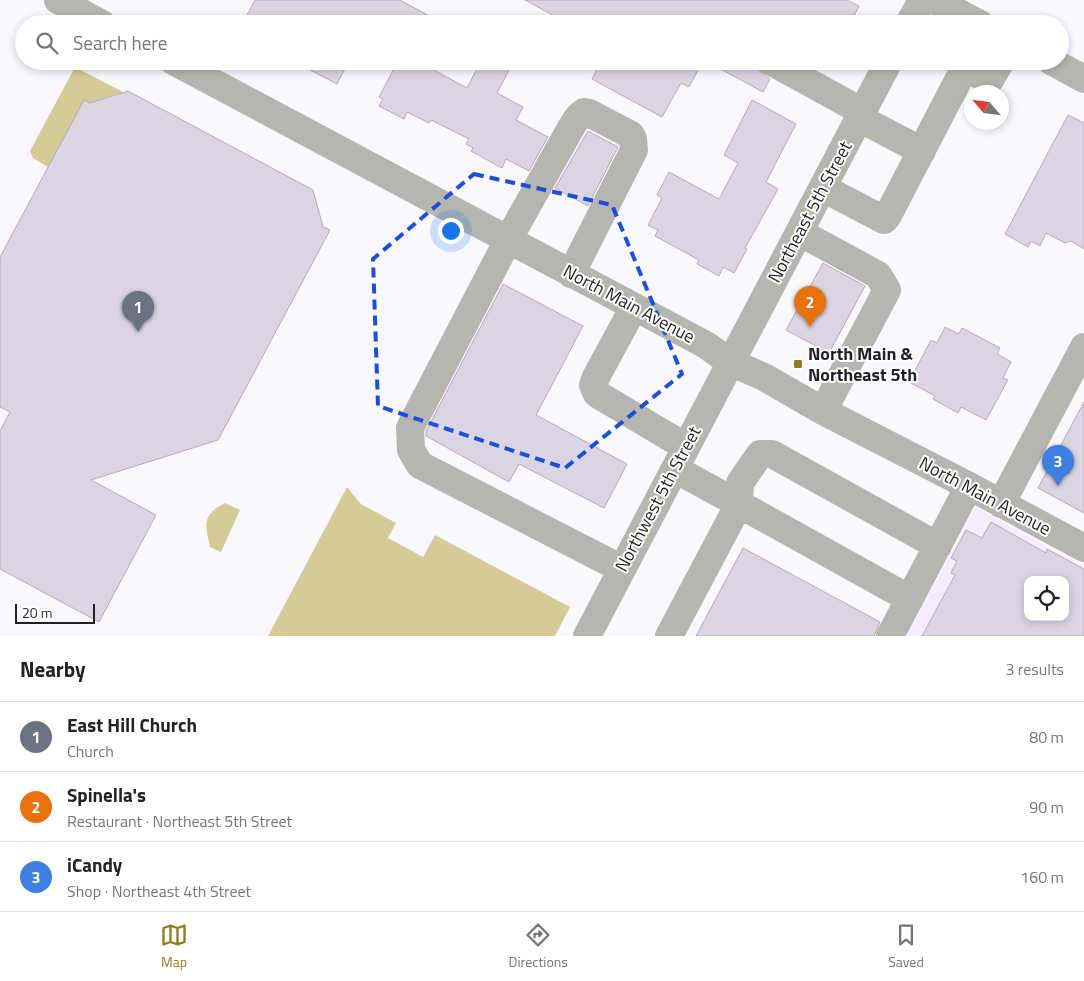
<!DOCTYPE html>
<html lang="en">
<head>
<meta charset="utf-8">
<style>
	body { margin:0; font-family:"Titillium Web",sans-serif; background:#f6f6f6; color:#222 }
	.controls { position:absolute; right:15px; bottom:15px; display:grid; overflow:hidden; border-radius:10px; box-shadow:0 2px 8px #0003 }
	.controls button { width:45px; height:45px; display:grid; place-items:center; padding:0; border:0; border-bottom:1px solid #e0e0e0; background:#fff; color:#222; font:25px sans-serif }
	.compass { position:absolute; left:964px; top:85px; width:45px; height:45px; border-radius:50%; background:#fff; box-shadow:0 2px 8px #0003; rotate:298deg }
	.scale { position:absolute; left:15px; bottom:12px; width:80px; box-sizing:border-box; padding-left:5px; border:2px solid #211f25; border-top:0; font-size:14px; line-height:18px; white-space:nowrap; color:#211f25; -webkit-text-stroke:4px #fff; paint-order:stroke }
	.you { position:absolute; left:450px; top:230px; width:18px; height:18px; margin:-12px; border:4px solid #fff; border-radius:50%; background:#1a73e8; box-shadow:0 0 0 8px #1a73e833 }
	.badge { display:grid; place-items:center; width:32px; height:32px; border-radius:50%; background:#8e7d23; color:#fff; font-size:16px; font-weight:700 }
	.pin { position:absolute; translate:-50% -41px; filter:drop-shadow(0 1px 2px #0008) }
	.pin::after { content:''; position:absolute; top:26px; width:18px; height:15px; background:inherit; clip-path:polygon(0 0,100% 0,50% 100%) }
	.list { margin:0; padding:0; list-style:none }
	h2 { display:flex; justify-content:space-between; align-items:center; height:65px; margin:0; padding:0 20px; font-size:21px }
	h2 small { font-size:16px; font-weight:400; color:#767676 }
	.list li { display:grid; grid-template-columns:32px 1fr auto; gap:15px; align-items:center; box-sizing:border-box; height:70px; padding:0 20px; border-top:1px solid #e0e0e0 }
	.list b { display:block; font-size:19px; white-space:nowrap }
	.list p { margin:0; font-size:16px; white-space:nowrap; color:#767676 }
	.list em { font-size:16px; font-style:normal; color:#767676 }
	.icon { flex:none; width:28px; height:28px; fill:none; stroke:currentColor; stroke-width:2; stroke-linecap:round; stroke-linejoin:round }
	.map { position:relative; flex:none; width:1084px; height:636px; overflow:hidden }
	.search { position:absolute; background:#fff; box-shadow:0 2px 8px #0003; left:15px; right:15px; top:15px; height:55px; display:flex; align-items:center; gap:12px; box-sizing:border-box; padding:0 18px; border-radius:28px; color:#767676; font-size:19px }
	.sheet { height:275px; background:#fff }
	nav { display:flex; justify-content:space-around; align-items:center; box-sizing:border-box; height:70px; border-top:1px solid #e0e0e0; background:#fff; font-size:14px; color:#767676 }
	nav a { display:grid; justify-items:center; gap:2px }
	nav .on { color:#8e7d23 }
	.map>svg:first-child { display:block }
</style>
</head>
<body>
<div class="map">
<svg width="1084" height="636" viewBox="0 0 1084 636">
	<rect width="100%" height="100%" fill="#faf8fe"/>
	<path fill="#f4edff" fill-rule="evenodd" d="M 976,507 L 1084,568 L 1084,636 L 907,636 ZM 1028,580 L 1065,580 L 1065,617 L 1028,617 Z"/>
	<path fill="#d5cb97" d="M 75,67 L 123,92 L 90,103 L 48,167 L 33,158 L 30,151 Z
		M 347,487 L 361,504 L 396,523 L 388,538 L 423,557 L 435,535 L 570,607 L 555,636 L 268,636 Z
		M 225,503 L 240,510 L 221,552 L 210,547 C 205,524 202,515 225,503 Z"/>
	<path fill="#dad4e3" stroke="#b2acbb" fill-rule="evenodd" d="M 255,0 L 400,0 L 444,24 L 242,24 Z
		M 525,0 L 847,0 L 859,6 L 850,24 L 569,24 Z
		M 301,61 L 349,61 L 337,84 L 299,64 Z
		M 398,61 L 417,61 L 467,88 L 481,61 L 514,61 L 497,93 L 523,107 L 516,120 L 548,137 L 529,171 L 506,159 L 502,168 L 471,151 L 473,148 L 466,144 L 469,139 L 431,120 L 429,123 L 407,112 L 404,119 L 379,106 L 383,99 L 379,97 Z
		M 601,61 L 703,61 L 689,87 L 681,83 L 662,117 L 592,79 Z
		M 706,61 L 754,61 L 757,69 L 770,79 L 763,92 Z
		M 128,91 L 313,190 L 323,227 L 330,230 L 218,440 L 91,480 L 156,515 L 99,622 L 0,569 L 0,431 L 10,412 L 0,407 L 0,257 L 84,100 L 90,103 Z
		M 752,100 L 796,124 L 766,182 L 778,189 L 745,248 L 747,249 L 734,273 L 723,267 L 719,276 L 697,264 L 699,260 L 655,236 L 658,230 L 648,225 L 662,198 L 657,195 L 669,172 L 719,199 L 738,163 L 724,155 Z
		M 1068,115 L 1084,123 L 1084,249 L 1071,241 L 1065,243 L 1046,233 L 1040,246 L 1031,241 L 1028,247 L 1005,234 Z
		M 588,131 L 618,147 L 588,206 L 555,188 Z
		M 823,263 L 865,286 L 829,353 L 786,330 Z
		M 503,284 L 583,326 L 536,415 L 627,464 L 604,508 L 519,464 L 509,482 L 426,436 L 426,431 Z
		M 945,327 L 959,334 L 962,328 L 1000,348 L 997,354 L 1011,362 L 1003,378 L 1008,380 L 986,420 L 961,407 L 958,413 L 933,399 L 935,396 L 909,382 L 931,340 L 937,343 Z
		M 1084,402 L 1084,513 L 1038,488 Z
		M 991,522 L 1046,553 L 1047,549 L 1084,569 L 1084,636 L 922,636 L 955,575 L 951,573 L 957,561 L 951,558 L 966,530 L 982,538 ZM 1028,580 L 1065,580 L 1065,617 L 1028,617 Z
		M 743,548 L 880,622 L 874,636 L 696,636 Z"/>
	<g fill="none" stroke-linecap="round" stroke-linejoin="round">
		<path stroke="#b7b5af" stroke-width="28" d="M 58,0 L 102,24
			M 934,0 L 980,24
			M 909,24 L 922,0
			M 173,61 L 706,345 L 730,362 L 764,377 L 823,411 L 969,486 L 1084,548
			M 770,61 L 863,112
			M 1051,61 L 1084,79
			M 859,118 L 922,151
			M 823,188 L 884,220 L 887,217 L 963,71 L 970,71 L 990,80 L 1001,61
			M 799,232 L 878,275 L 887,290 L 823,411
			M 571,274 L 634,150 L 633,139 L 631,135 L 589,113 L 584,112 L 578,117 L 572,126 L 508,240 L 410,428 L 411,450 L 420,465 L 622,569
			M 634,307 L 596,377 L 593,385 L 597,394 L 686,447
			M 1001,504 L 1084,347
			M 910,599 L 739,504 L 740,483 L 760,454 L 772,454 L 938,546
			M 587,636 L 889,61
			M 669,636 L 739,504 L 675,469
			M 890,636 L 969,486"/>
	</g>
	<path fill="none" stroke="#1d4ed8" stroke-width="4" stroke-dasharray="10 6" stroke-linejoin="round" d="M 474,174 L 612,205 L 682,374 L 565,468 L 378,406 L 373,259 Z"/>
	<rect fill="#8e7d23" stroke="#fff" stroke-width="2" x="793" y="359" width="10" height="10" rx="2.5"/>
	<g text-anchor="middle" stroke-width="4" stroke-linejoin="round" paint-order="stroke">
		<g font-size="18" fill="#211f25" stroke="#fff">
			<text transform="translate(810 212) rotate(-62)" y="6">Northeast 5th Street</text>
			<text transform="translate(629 304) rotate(28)" y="6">North Main Avenue</text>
			<text transform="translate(985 496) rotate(28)" y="6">North Main Avenue</text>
			<text transform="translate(658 499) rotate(-62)" y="6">Northwest 5th Street</text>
		</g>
		<g font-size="18" font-weight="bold" fill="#211f25" stroke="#fff" text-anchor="start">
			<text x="808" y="360">North Main &amp;<tspan x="808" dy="21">Northeast 5th</tspan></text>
		</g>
	</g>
</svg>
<div class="controls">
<button><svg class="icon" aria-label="locate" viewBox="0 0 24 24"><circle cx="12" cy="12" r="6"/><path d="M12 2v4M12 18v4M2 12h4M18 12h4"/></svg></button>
</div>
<svg class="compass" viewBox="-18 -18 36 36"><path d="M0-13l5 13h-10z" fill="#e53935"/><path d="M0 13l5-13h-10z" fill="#767676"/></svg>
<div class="scale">20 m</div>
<div class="you"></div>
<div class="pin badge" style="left:138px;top:332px;background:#6b7280">1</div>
<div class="pin badge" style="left:810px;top:327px;background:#e8710a">2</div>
<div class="pin badge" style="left:1058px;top:486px;background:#3f7fe0">3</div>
<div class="search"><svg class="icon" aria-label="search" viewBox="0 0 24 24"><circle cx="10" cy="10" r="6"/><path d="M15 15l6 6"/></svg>Search here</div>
</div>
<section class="sheet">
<h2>Nearby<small>3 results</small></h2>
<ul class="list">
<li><span class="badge" style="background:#6b7280">1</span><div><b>East Hill Church</b><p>Church</p></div><em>80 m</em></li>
<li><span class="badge" style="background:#e8710a">2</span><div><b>Spinella's</b><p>Restaurant · Northeast 5th Street</p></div><em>90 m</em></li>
<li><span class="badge" style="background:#3f7fe0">3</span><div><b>iCandy</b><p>Shop · Northeast 4th Street</p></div><em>160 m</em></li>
</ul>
</section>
<nav>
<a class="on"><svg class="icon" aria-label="map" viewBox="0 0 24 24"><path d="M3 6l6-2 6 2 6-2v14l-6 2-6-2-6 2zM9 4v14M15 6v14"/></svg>Map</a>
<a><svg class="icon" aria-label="directions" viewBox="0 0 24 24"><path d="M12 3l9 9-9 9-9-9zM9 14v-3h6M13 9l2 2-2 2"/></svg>Directions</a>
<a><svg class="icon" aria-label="saved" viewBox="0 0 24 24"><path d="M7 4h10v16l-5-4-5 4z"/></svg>Saved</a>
</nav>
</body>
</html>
